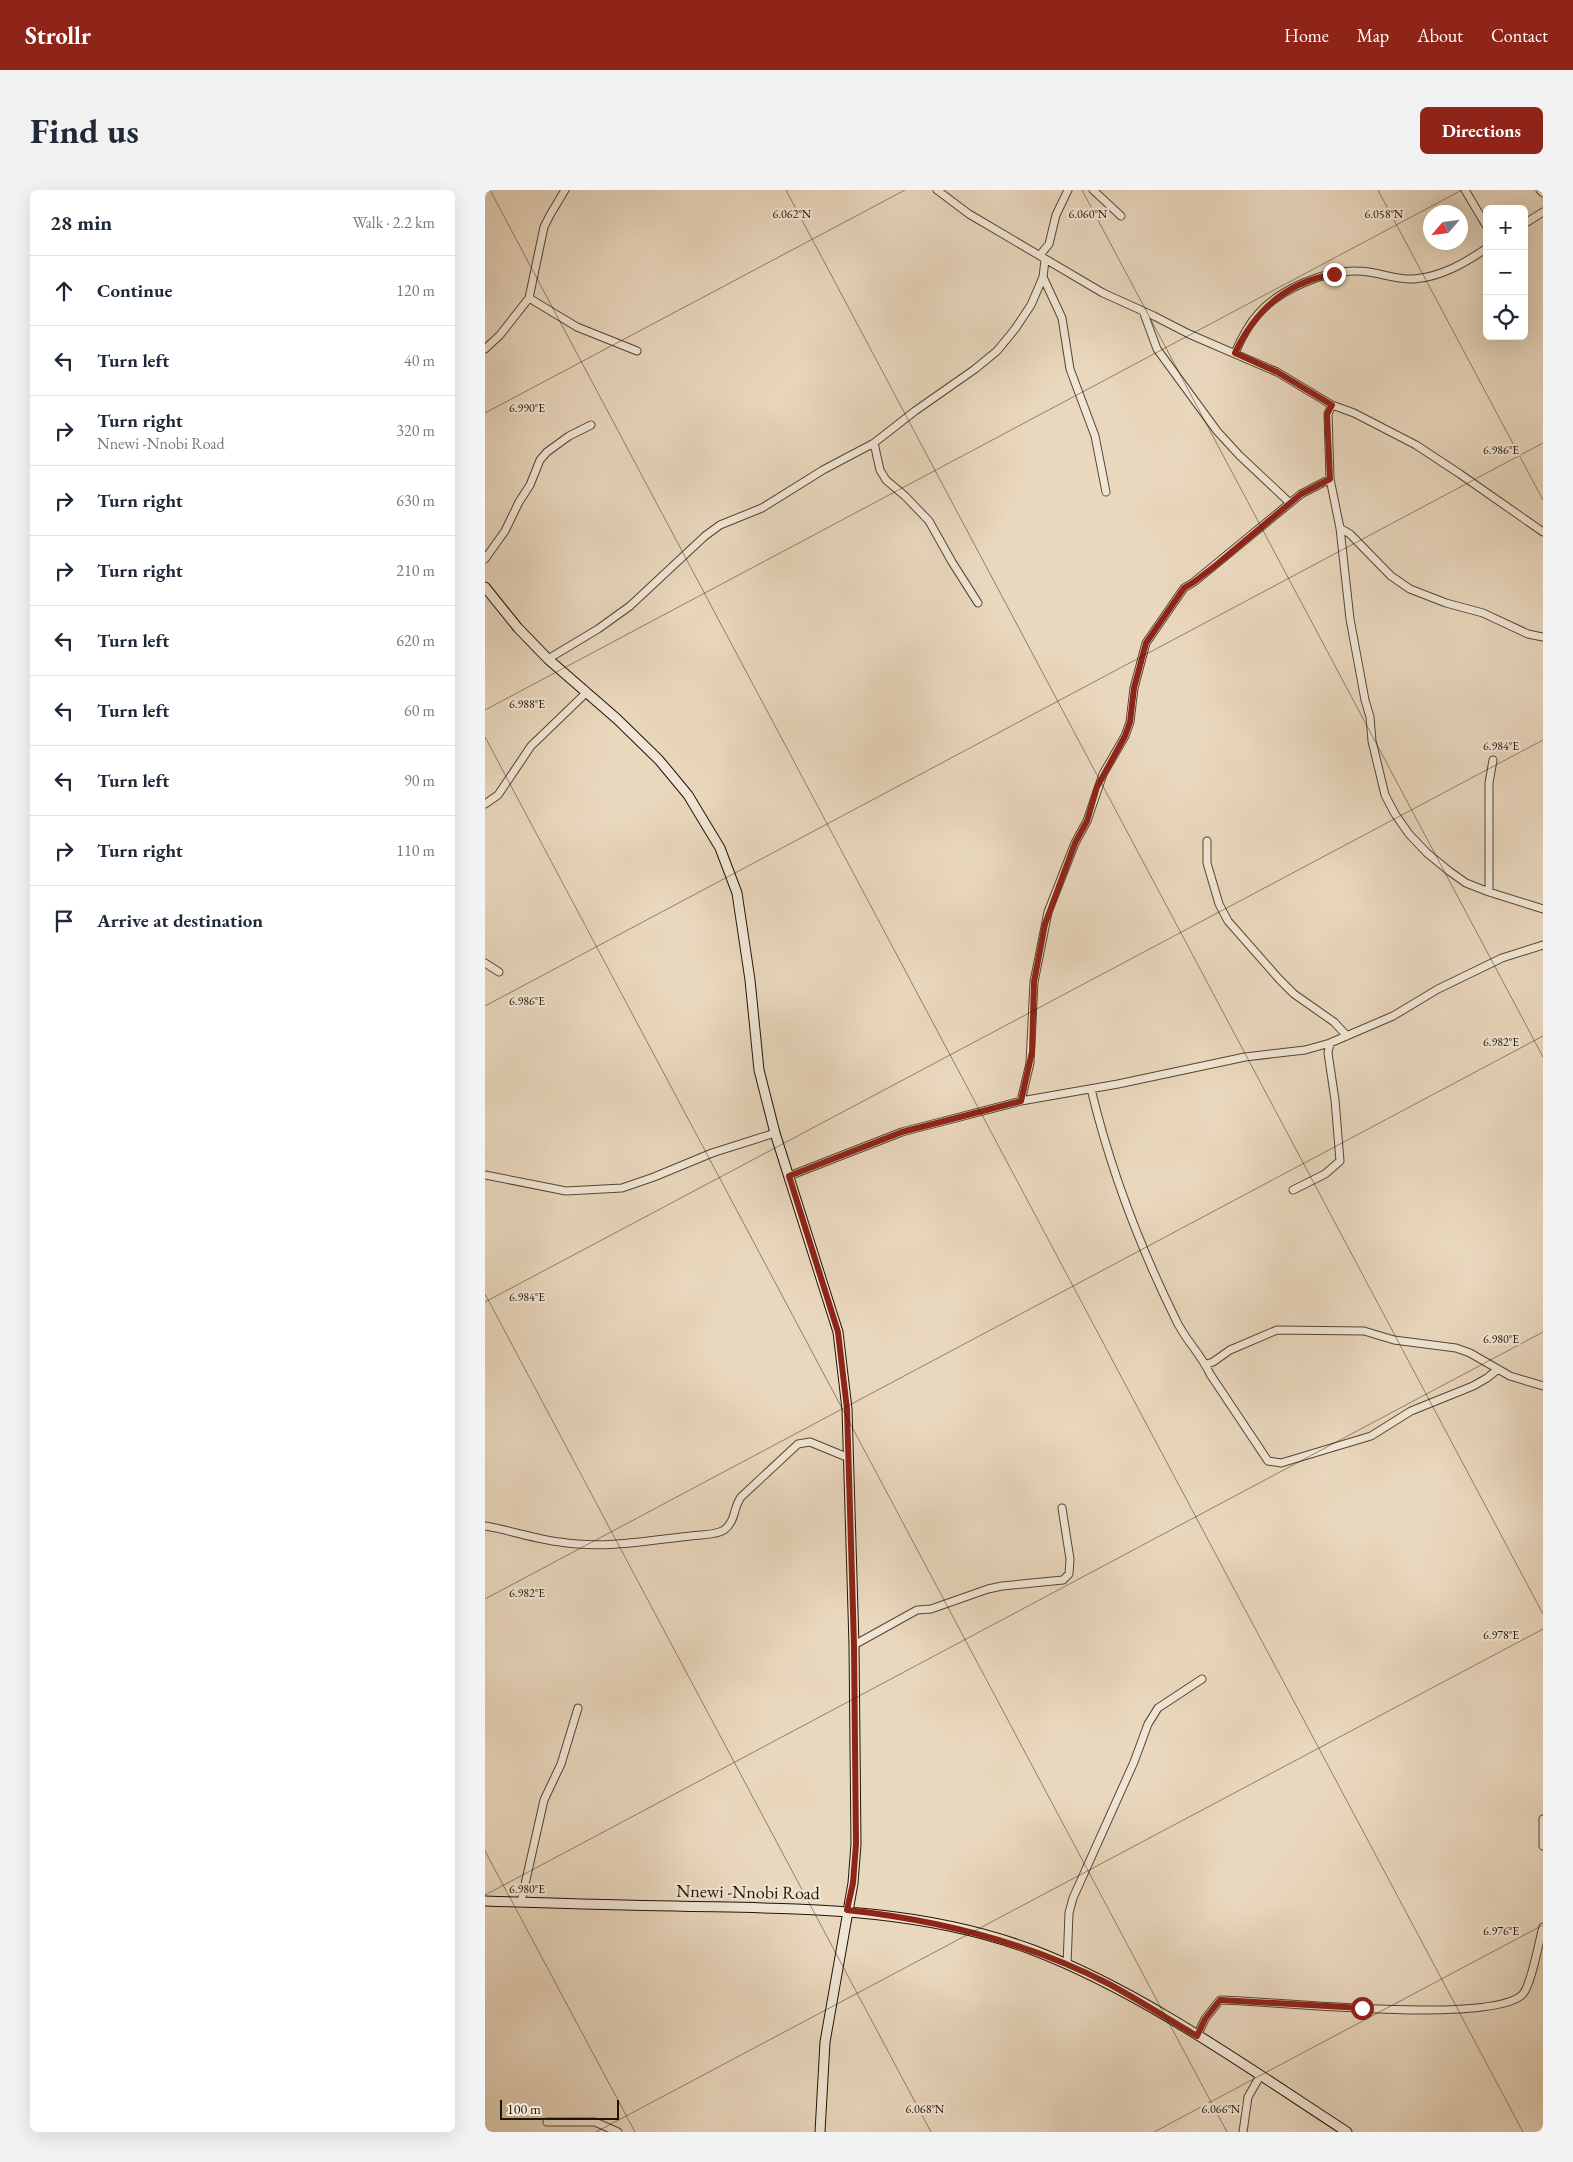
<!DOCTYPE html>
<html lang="en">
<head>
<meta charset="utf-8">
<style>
	body { margin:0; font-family:"EB Garamond",serif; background:#f2f2f3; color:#1f2937 }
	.controls { position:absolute; right:15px; top:15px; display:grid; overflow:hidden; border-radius:8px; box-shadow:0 5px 20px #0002 }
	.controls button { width:45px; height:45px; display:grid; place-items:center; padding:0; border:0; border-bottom:1px solid #e0e1e3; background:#fff; color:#1f2937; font:25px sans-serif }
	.compass { position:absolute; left:938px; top:15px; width:45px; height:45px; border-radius:50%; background:#fff; box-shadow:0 5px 20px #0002; rotate:242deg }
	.scale { position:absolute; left:15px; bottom:12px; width:119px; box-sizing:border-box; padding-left:5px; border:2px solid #211403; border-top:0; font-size:14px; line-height:18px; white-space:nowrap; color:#211403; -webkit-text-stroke:4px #f1e6d5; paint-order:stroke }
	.stop { position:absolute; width:15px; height:15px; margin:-11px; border:4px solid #8f2418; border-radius:50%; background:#fff }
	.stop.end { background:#8f2418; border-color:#fff; box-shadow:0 1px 5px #0008 }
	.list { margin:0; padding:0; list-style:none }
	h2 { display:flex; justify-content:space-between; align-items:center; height:65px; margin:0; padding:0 20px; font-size:21px }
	h2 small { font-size:16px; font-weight:400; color:#747a83 }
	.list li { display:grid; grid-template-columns:32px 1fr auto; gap:15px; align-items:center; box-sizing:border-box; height:70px; padding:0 20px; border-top:1px solid #e0e1e3 }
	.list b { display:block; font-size:19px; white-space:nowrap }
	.list p { margin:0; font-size:16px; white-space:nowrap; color:#747a83 }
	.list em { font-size:16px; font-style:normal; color:#747a83 }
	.icon { flex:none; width:28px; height:28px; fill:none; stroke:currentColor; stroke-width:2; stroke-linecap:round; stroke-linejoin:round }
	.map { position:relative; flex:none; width:1058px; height:1942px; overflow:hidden; border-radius:8px }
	header { display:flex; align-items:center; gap:30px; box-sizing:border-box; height:70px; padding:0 25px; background:#8f2418; color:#fff }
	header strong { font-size:24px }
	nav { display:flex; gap:28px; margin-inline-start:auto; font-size:18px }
	.intro { display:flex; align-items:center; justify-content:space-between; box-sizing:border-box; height:120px; padding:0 30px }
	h1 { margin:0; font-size:35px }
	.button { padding:12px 22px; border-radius:8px; background:#8f2418; color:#fff; font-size:18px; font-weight:700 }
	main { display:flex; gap:30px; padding:0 30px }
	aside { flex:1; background:#fff; border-radius:8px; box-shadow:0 5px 20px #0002 }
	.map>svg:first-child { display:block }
</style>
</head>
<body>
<header>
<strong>Strollr</strong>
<nav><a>Home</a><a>Map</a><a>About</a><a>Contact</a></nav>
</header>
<div class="intro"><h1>Find us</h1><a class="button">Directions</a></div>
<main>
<aside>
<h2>28 min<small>Walk · 2.2 km</small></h2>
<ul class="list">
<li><svg class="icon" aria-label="ahead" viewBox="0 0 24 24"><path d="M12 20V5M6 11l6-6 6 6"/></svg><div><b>Continue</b></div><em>120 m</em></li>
<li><svg class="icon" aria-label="left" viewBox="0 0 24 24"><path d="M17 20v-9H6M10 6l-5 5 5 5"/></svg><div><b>Turn left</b></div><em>40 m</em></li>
<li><svg class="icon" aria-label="right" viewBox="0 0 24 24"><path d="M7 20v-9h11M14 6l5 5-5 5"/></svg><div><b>Turn right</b><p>Nnewi -Nnobi Road</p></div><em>320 m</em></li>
<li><svg class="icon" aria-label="right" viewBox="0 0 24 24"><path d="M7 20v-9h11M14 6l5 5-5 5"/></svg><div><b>Turn right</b></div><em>630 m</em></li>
<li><svg class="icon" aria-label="right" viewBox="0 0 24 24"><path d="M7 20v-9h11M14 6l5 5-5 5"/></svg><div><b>Turn right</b></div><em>210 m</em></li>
<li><svg class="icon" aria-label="left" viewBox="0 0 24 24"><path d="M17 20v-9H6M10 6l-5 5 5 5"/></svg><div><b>Turn left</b></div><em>620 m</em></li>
<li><svg class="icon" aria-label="left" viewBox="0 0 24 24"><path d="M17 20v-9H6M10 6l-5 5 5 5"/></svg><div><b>Turn left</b></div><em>60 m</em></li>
<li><svg class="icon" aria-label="left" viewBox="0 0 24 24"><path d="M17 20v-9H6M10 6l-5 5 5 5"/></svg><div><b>Turn left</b></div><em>90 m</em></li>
<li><svg class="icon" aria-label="right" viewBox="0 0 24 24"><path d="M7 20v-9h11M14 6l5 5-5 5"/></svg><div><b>Turn right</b></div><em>110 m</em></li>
<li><svg class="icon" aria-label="arrive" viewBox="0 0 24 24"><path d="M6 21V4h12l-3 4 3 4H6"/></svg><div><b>Arrive at destination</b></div></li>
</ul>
</aside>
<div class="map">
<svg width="1058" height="1942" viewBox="0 0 1058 1942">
	<rect width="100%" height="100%" fill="#ead8be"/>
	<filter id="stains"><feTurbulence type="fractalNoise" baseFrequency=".004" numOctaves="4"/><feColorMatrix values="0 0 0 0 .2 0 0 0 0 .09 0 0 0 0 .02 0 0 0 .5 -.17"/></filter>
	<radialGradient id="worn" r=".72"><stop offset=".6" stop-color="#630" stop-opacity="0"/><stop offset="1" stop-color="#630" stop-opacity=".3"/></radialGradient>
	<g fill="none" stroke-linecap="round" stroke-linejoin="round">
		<g stroke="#534532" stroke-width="9">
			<path id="street" d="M 452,0 L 484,24 L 618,103 L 669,126 L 704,144 L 792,182 L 847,215 L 869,223 L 931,255 L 975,284 L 1058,342
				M 608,0 L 636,26
				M 980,0 L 1002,37
				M 1055,0 L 1058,3
				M 1039,34 L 1058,22
				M 555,65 L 564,54 L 571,25 L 583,0
				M 558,87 L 577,128 L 585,179 L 610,246 L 621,302
				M 44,108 L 92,137 L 152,161
				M 658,121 L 672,159 L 732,241 L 754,265 L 805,313
				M 0,159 L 15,145 L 44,108 L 59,37 L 65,25 L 80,0
				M 750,163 C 756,149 763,135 773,124 C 795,99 840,80 872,81 C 892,81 909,90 929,89 C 956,87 980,73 1002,58
				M 847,215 L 843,224 L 845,289 L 855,338 L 865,429 L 880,510 L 885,527 L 887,551 L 900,605 L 910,624 L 924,644 L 942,663 L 964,681 L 981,693 L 1004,702 L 1058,719
				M 389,253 L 395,280 L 401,290 L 420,306 L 444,331 L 467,372 L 493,413
				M 855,338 L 865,344 L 906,386 L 925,399 L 961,413 L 998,423 L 1043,444 L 1058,447
				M 0,369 L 20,341 L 34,312 L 45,295 L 55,270 L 62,262 L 84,246 L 106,235
				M 63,469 L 113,439 L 145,416 L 220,346 L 235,335 L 277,318 L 338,280 L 389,253 L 430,221 L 490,179 L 512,161 L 530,139 L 546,115 L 558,87 L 560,70
				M 0,614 L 13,605 L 46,556 L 101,503
				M 722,651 L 722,673 L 734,714 L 743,731 L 794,789 L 809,804 L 849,832 L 862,846
				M 1004,702 L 1004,593 L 1008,570
				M 0,773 L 14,782
				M 606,899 C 625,978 655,1057 691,1130 C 700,1150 717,1165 725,1184 L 783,1271 L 796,1273 L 886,1246 L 926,1221 L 988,1196 L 1002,1188 L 1012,1180
				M 536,911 L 545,873 L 549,792 L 563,722 L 590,653 L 602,631 L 618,584 L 640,546 L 645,532 L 649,498 L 661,453 L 699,398 L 709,392 L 816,304 L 845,289
				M 0,985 L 81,1001 L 137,998 L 169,987 L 227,963 L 290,943
				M 304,986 L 417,942 L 536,911 L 633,894 L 760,867 L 820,860 L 845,853 L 908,826 L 953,799 L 1017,768 L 1058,755
				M 808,1000 L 840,984 L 855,971 L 850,910 L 843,863 L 845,853
				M 722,1174 L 728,1172 L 745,1160 L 792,1140 L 879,1141 L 909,1150 L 971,1158 L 985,1163 L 1025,1186 L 1058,1196
				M 0,1336 C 25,1340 50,1349 75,1352 C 118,1359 162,1351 205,1346 C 216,1344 229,1346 239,1340 C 251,1331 248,1318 256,1307 L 313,1254 L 325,1252 L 364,1268
				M 369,1455 L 432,1420 L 446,1419 L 503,1399 L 517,1396 L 578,1390 L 584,1384 L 585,1369 L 577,1318
				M 1058,1629 L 1058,1656
				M 36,1712 L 59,1610 L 76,1574 L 93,1518
				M 582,1775 L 584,1723 L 588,1708 L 649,1572 L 663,1534 L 673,1518 L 717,1489
				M 712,1846 L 720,1829 L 735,1810 C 789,1811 1003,1835 1037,1805 C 1046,1797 1054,1751 1058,1737
				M 62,1932 L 110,1932 L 133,1942
				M 758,1942 L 763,1907 L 775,1886"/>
		</g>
		<g stroke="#211403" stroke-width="11">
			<path id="secondary" d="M 0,397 L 33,438 L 63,469 L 132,529 L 174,570 L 203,605 L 235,658 L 252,703 L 265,790 L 274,880 L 290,943 L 353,1142 L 362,1219 L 369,1455 L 371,1654 L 368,1693 L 340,1852 L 335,1942
				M 0,1711 C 63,1713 126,1715 189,1716 C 312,1719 430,1716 548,1760 C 658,1802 763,1878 862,1942"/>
		</g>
		<use href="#street" stroke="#f1e6d5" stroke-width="7"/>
		<use href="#secondary" stroke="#f1e6d5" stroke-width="9"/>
	</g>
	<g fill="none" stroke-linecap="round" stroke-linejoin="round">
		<path stroke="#8f2418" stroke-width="6" d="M 849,84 C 802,92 770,120 750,163 L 792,182 L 847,215 L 842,224 L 845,289 L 816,304 L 731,375 L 709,392 L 699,398 L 661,453 L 649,498 L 645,532 L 640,546 L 612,597 L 602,631 L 590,653 L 560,734 L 549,792 L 547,862 L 536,911 L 417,942 L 304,986 L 353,1142 L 362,1219 L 369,1455 L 371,1654 L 368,1693 L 362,1720 C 453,1730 542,1752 624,1794 C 654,1810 683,1829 712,1846 L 720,1829 L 735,1810 L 877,1818"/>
	</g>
	<path fill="none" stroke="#211403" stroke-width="1" stroke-opacity="0.45" d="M 5,0 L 1038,1942M 301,0 L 1058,1424M 597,0 L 1058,867M 893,0 L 1058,310M 0,223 L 420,0M 0,520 L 977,0M 0,547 L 742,1942M 0,816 L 1058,253M 0,1104 L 446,1942M 0,1112 L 1058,550M 0,1409 L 1058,846M 0,1661 L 150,1942M 0,1705 L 1058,1142M 111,1942 L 1058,1439M 669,1942 L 1058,1735"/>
	<g text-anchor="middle" stroke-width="4.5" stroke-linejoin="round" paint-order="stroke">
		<g font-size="18" fill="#211403" stroke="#f1e6d5">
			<text transform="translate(263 1702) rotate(1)" y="6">Nnewi -Nnobi Road</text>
		</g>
	</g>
	<g font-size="12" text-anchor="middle" fill="#211403" stroke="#f1e6d5" stroke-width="4.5" stroke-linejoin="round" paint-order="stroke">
		<text x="307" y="28">6.062°N</text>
		<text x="603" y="28">6.060°N</text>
		<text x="899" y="28">6.058°N</text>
		<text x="42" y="222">6.990°E</text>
		<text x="1016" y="264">6.986°E</text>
		<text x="42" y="518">6.988°E</text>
		<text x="1016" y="560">6.984°E</text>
		<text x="42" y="815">6.986°E</text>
		<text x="1016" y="856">6.982°E</text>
		<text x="42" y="1111">6.984°E</text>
		<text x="1016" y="1153">6.980°E</text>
		<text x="42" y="1407">6.982°E</text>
		<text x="1016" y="1449">6.978°E</text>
		<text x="42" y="1703">6.980°E</text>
		<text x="1016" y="1745">6.976°E</text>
		<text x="440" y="1923">6.068°N</text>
		<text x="736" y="1923">6.066°N</text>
	</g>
	<rect width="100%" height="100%" filter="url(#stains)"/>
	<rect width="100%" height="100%" fill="url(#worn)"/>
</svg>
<div class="controls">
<button>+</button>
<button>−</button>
<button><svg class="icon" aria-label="locate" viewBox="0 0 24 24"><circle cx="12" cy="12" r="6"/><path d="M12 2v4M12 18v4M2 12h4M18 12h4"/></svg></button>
</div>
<svg class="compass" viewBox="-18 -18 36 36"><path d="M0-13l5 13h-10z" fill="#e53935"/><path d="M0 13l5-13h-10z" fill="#747a83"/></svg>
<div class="scale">100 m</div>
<div class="stop" style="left:877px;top:1818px"></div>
<div class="stop end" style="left:849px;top:84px"></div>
</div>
</main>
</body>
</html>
